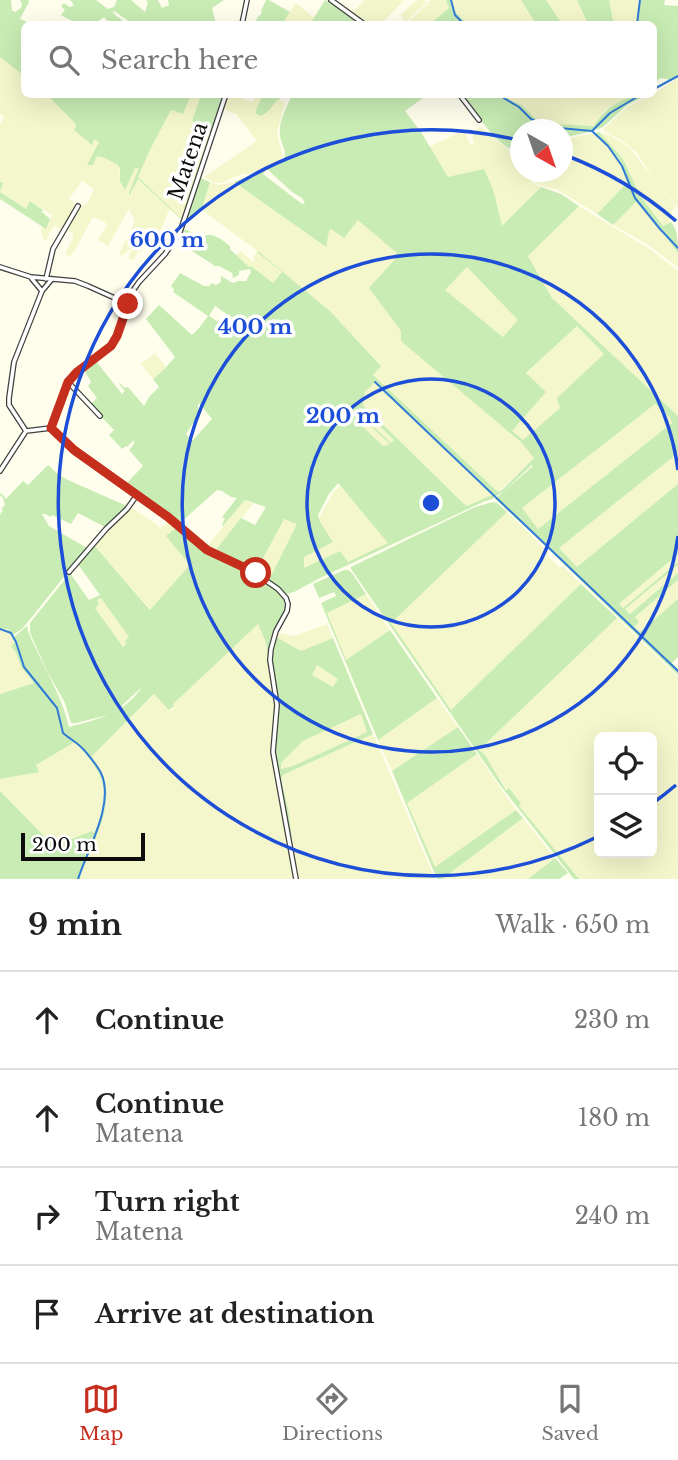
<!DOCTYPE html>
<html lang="en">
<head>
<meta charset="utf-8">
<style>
	body { margin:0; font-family:"Libre Baskerville",serif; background:#f6f6f6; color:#222 }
	.controls { position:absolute; right:21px; bottom:21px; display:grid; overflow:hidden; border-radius:10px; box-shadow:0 7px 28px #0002 }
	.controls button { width:63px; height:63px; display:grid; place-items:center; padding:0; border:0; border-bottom:2px solid #e0e0e0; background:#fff; color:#222; font:35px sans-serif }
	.compass { position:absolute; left:510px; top:119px; width:63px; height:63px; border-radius:50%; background:#fff; box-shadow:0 7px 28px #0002; rotate:140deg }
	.scale { position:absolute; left:21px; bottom:18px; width:124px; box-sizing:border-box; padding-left:7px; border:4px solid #0d0d0d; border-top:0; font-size:19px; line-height:24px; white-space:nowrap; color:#0d0d0d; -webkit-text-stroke:5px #fff; paint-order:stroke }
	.stop { position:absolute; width:21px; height:21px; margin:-16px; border:5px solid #c52e1d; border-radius:50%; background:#fff }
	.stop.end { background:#c52e1d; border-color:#fff; box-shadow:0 2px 7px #0008 }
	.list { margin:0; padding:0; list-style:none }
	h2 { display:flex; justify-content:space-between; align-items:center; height:91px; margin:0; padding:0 28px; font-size:30px }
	h2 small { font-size:23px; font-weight:400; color:#767676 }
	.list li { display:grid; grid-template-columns:46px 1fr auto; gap:21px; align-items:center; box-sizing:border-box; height:98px; padding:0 28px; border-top:2px solid #e0e0e0 }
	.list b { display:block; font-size:26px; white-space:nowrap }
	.list p { margin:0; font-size:23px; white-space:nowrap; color:#767676 }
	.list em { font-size:23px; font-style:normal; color:#767676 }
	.icon { flex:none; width:38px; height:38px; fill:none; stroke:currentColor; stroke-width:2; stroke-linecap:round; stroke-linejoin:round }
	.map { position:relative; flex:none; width:678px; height:879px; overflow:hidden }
	.search { position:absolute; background:#fff; box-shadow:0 7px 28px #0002; left:21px; right:21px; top:21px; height:77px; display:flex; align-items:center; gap:18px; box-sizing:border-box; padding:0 24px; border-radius:10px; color:#767676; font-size:26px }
	.sheet { height:483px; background:#fff }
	nav { display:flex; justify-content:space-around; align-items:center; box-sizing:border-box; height:98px; border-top:2px solid #e0e0e0; background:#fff; font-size:19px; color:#767676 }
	nav a { display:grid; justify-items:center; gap:4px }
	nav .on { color:#c52e1d }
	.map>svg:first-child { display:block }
</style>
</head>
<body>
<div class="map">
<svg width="678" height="879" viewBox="0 0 678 879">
	<rect width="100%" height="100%" fill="#fffeed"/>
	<path fill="#f4f7cb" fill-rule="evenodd" d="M 364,0 L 404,0 L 381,24 L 366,24 L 351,14 Z
		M 417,0 L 424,0 L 426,3 L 406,22 L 400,15 Z
		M 431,0 L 446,0 L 449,8 L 430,24 L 406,24 Z
		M 450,0 L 521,0 L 536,24 L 467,24 L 452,8 Z
		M 546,0 L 577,0 L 588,24 L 562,24 Z
		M 609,0 L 639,0 L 636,24 L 614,24 Z
		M 296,3 L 313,17 L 313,20 L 310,24 L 282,24 Z
		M 0,57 L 24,76 L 24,94 L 47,95 L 75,123 L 76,128 L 91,145 L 94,139 L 99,142 L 93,165 L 96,156 L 105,158 L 118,165 L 120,167 L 119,173 L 135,168 L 140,168 L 129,194 L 138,178 L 174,212 L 169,210 L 160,232 L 157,234 L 147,233 L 142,251 L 138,251 L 134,260 L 128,259 L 131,250 L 130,249 L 122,256 L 119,254 L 135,221 L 129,209 L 108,246 L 98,240 L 107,226 L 105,222 L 93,217 L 74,252 L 70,257 L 65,254 L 73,238 L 73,233 L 65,229 L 79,206 L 87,204 L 94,189 L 82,181 L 69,199 L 77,206 L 62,230 L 54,225 L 48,236 L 49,239 L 44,240 L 41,230 L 43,227 L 46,228 L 52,215 L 31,201 L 26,209 L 0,192 L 3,184 L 0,182 L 0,124 L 4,117 L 0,114 Z
		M 678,79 L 678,208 L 655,180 L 636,152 L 624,142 L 603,130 L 627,107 L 654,94 L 673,81 Z
		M 191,95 L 201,95 L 192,121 L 212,133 L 198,170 L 183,220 L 138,177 L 150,150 L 171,110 L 183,114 Z
		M 228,95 L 240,95 L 244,96 L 244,99 L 253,102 L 256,95 L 263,95 L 255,113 L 272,108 L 274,104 L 279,100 L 285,103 L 277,132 L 283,157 L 280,160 L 250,174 L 246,175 L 244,173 L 223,182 L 223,183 L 215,183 L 204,177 L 257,141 L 236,114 L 224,109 Z
		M 503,95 L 636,95 L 604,111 L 594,127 L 587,127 L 552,124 L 536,119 L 522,105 L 511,101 Z
		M 480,126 L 517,157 L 520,161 L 520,172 L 525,172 L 533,183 L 541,187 L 502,227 L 448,177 L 429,147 L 460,132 L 461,134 L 465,133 L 471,145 L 474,144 L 472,136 Z
		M 599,132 L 611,136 L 629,147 L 676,207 L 672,211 L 669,223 L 664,227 L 640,195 L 623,159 Z
		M 594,133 L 615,153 L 628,182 L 597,214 L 558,190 L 540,185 L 534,181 L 527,172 L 562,172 L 563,140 Z
		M 210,182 L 218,185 L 234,182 L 325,247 L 329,231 L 332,228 L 358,219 L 400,255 L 369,288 L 401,331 L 402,337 L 510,433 L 525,446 L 534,458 L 498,492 L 372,375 L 381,365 L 331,312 L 263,255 L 210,216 L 202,208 Z
		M 638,200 L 678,253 L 678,267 L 647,244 L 613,225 Z
		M 579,206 L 651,250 L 678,271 L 678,416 L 552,298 L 528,255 Z
		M 241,251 L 253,262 L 255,260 L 253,258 L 257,252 L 282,272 L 273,283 L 251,266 L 249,267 L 236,255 Z
		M 467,267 L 519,320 L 504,337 L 444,290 Z
		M 577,326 L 604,354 L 560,408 L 523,441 L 511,432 L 546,392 L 526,374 Z
		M 155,353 L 166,367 L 153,379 L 141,364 Z
		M 375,381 L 455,458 L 492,495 L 467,506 L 463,503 L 363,405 L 365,392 Z
		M 655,404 L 670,418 L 672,423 L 538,529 L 521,509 Z
		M 366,413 L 394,440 L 389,445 L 383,446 L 361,425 L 360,421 L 362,418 L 381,435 L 363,417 Z
		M 678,453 L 678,484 L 577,567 L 559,548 Z
		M 340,486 L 389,543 L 348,563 L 340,551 L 304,569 L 303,561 L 320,522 L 319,518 L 333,493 Z
		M 245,500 L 253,504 L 216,550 L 208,545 Z
		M 130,507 L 152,521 L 160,528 L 170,521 L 177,527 L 167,536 L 190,565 L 151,610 L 93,544 L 97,544 L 102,535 Z
		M 507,512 L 548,552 L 548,556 L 558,566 L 561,567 L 563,566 L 581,584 L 451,710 L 390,623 Z
		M 283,519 L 296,524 L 296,526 L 272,574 L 260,565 Z
		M 678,554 L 678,562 L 623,608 L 619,604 Z
		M 678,565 L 678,573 L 630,614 L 625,609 Z
		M 678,580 L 678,599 L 640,632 L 634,627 L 638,622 L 634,618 Z
		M 366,594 L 390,630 L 346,660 L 326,613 Z
		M 101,597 L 129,637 L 126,644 L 122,647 L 95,607 L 99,604 L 97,600 Z
		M 617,618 L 678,677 L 678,879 L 579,879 L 533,824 L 518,805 L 521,803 L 510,788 L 507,790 L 485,755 L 479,750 ZM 599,737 L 652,737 L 652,853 L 599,853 Z
		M 258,624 L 265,640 L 268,654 L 275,708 L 271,743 L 271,755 L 294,879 L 80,879 L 107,803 L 106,781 L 102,772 L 90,758 L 155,694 L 171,711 L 174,708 L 172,704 Z
		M 327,624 L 333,638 L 301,651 L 276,637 L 280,633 L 292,636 L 297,635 Z
		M 0,628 L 7,629 L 12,633 L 15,641 L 11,646 L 16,653 L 21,667 L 34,683 L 0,694 Z
		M 317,665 L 339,679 L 333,688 L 311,674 Z
		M 437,698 L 458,727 L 392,771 L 378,740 Z
		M 361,714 L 367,732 L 293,766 L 283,770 L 281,768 L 281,763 L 303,741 Z
		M 373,734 L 435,879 L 298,879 L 291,837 L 292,836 L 288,808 L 281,778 L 284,775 Z
		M 75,742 L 100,772 L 104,786 L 104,802 L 94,833 L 91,831 L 83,836 L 72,837 L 67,842 L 50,842 L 0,791 L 0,779 L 39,772 L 36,765 Z
		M 477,754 L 516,810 L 435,868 L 407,803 Z
		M 523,818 L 555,858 L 528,879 L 442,879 Z"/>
	<path fill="#c8ecb4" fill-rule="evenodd" d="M 0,0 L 11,0 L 12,10 L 15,12 L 21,8 L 22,4 L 20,0 L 28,0 L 29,2 L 20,19 L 32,24 L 24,24 L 24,76 L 0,57 Z
		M 70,0 L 96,0 L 108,9 L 114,7 L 117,0 L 131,0 L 145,12 L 148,2 L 146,0 L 158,0 L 162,8 L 169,5 L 168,0 L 224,0 L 212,8 L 216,24 L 133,24 L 114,11 L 113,13 L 127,24 L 110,24 L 104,17 L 94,24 C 83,23 70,22 61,15 L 65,10 L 61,6 L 64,3 L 70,7 L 74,5 Z
		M 266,0 L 269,0 L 290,12 L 282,24 L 255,24 L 257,18 L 262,13 L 261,11 Z
		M 325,0 L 334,4 L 355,20 L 357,23 L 356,24 L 310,24 Z
		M 446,0 L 450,0 L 452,8 L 467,24 L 458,24 L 454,22 L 452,24 L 430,24 L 449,8 Z
		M 521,0 L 546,0 L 562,24 L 536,24 Z
		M 577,0 L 609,0 L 614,24 L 588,24 Z
		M 639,0 L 665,0 L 664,5 L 678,6 L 678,78 L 669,81 L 667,79 L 660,78 L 654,84 L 654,24 L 636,24 Z
		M 263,94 L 284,95 C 280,100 278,99 274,104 C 269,111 269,111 261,116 L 255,113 Z
		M 468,94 L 503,95 L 511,101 L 522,105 L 536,119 L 552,124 L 594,126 C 605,107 625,95 648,95 L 627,105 L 603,127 L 593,131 L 563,138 L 562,130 L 520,130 L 520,153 C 493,145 479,114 461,95 L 466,96 Z
		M 47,95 L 191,95 L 183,114 L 171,110 L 150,150 L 138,177 L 183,220 L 183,221 L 138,179 L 129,196 L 129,193 L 139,168 L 135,168 L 125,190 L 120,181 L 120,168 L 118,165 L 105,158 L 97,156 L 93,165 L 87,165 L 99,142 L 94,139 L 92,145 L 74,130 L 76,126 L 75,123 Z
		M 201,95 L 224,95 L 212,133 L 192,121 Z
		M 288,95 L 427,95 L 405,111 L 421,132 L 448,177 L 484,169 L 493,189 L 502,226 L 541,187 L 561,194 L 579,206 L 528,256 L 552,298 L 678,416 L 678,453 L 559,548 L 577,567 L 678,484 L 678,554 L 619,604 L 623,608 L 678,562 L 678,565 L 625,609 L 630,614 L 678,573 L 678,580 L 635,617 L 639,622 L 634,627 L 640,632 L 678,599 L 678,657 L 672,663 L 678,669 L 678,675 L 533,534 L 495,499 L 533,466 L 532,465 L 504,491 L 492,499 L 483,502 L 320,578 L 294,592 L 286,594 L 263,575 L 206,547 L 208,545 L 216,550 L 241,518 L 255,525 L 266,507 L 245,500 L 223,526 L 222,524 L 225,519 L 222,517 L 237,498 L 231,497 L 222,491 L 217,490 L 179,524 L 125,485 L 143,466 L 129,450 L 134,444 L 134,440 L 127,447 L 126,446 L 122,449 L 109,435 L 114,430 L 90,405 L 97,398 L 88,386 L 91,382 L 84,370 L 96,361 L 122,394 L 125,391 L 119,384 L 120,383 L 125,388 L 128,387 L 144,406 L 149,397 L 159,387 L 153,379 C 162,372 168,365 175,357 L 146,319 L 159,305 L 192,335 L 199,328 L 208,316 L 173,292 L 174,289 L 171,286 L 180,273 L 204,286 L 210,286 L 211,283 L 216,285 L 221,282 L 221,276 L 233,283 L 238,281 L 246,281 L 251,272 L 250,269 L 239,271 L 239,275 L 233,278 L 232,273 L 219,266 L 215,266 L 183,245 L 178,239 L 184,230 L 187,230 L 201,237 C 213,231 221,239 230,246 L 230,249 L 249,267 L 251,266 L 273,283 L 282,272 L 257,252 L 258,251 L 331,312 L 381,366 L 373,375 L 498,492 L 502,490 L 534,458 L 521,442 L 510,433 L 401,341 L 401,331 L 369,288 L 399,255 L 358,220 L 344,238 L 331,229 L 329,231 L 326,247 L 234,182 L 281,163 C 289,153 282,146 280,136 C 278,122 286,109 291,97 ZM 267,169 L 292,192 L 302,198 L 305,203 L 302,204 L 263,174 ZM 467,267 L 518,320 L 503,337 L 445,290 ZM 215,306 L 234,319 L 228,328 L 209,316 ZM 577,326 L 604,354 L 557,398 L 560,408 L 523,440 L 512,431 L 546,392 L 526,373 ZM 375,382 L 492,495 L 467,506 L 463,503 L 363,405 L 365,392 ZM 199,403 L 212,419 L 192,441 L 186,434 L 199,414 L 198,406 ZM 655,404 L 670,418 L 672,423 L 538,529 L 522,508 ZM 366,413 L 394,440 L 391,443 L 363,417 ZM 363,419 L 389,443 L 389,445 L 383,446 L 361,425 L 360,422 ZM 338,483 L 388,543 L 348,562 L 340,551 L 304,568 L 304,557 L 333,542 L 320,522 L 318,515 L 329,494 ZM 284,519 L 296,524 L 296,526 L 272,574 L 260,564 Z
		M 599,132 L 623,159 L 640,195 L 663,226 L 671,222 C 678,230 678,242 678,253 L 638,200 L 613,225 L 597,214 L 628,182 L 619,159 L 594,133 Z
		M 201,178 L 210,182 L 202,208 L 186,222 L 199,181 Z
		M 0,182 L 3,183 L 0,192 L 26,209 L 30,201 L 43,210 L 42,212 L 50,219 L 46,229 L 0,199 Z
		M 48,465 L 59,475 L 68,480 L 127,506 L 105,527 L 78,513 L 71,524 L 52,515 L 51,517 L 45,514 L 42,514 L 49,526 L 87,548 L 23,628 L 13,635 L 7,629 L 0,628 L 0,515 L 3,510 L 1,509 L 5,505 L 3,498 L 0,495 L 1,493 L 6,499 L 23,481 L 28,485 Z
		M 493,502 L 497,503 L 507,512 L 391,623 L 451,710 L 581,584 L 617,618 L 479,750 L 485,755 L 506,790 L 509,788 L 521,803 L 519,806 L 579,879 L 574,879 L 500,785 L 351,569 L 351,567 L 475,507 Z
		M 177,527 C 187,537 198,546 211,554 C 230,565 287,582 285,609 C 285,619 277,625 273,633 C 270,639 269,646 268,654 L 265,640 L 258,624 L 173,704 L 174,706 L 169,710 L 154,694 L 91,757 C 96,765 103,772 105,781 C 113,813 88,849 80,879 L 0,879 L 0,791 L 50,842 L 66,842 C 74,836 83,836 91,831 L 94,833 C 113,790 105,775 75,742 L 36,765 L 39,772 L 0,779 L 0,694 L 34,683 L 21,667 L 16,653 L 11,646 L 15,642 L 14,637 L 27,626 C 29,636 34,644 38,653 C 49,677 63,700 69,727 C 98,719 124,714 142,687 L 116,711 L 108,715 L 76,723 L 71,723 L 65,703 L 47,671 L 30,633 L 30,623 L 70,573 L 89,600 L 100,595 L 77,563 L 93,544 L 150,610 L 190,565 L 166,536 ZM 101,598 L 129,637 L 125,641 L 126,644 L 123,647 L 95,608 L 99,604 L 97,600 Z
		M 344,570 L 348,570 L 352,573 L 366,594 L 327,613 L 346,660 L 390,630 L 437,698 L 378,740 L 321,603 L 336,596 L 334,592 L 319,598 L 313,584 Z
		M 276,637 L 301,651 L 333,638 L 373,734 L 283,775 L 281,779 L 288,808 L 292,837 L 289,829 L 276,757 L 275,739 L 279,714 L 272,657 ZM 317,665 L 338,679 L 333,687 L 312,675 ZM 361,714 L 367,732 L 293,766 L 281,769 L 281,763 L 303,741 Z
		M 458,727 L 477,754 L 407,803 L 435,867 L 516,810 L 523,818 L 442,879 L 437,879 L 392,771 Z
		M 555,858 L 568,873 L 559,879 L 528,879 Z"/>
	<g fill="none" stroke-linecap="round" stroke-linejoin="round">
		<path stroke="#307bd5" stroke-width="2" d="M 451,0 L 455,15 L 464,24
			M 637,24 L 640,0
			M 654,89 L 678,76
			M 501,94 L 502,97 L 519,107 L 531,119 L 548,127 L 592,131 L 608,146 L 622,166 L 635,198 L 660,229 L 678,248
			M 593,130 L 610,113 L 642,94
			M 375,382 L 678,671
			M 0,629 L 11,633 L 16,642 L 24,667 L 57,708 L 63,733 C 70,739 78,743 84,750 C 90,757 97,765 101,773 C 115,803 88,849 78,879"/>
		<g stroke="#404040" stroke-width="6">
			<path id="street" d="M 331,0 L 364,24
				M 242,24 L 247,0
				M 459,94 L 479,120
				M 0,267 L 31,277 L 75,281 L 88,286 L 128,304
				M 32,279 L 42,291
				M 46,279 L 53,249 L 78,206
				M 68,382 L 100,416
				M 51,428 L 74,450 L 168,517 L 207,550 L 255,573 L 278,589 L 286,598 L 288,604 L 287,611 L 276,631 L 271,649 L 270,660 L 277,705 L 273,752 L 296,879
				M 51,428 L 68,382 L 77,372 L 111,346 L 117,336 L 132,292 L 139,282 L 165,254 L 180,232 L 226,94
				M 26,431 L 9,405 L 9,398 L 14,362 L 42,291 L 52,279
				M 0,471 L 26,431 L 51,428
				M 69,572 L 106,529 L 127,509 L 137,495"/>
		</g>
		<use href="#street" stroke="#fff" stroke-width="3.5"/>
	</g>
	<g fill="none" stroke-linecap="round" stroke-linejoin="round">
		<path stroke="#c52e1d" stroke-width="9" d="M 128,304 L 117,336 L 111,346 L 77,372 L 68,382 L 51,428 L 74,450 L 168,517 L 207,550 L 256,573"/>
	</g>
	<g fill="none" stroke="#1d4ed8" stroke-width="3.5">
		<circle cx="431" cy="503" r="124"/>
		<path d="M678 536A249 249 0 1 1 678 470"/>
		<path d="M676 785A373 373 0 0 1 653 803M597 837A373 373 0 1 1 518 140M565 155A373 373 0 0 1 676 221"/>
	</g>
	<g text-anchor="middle" stroke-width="7" stroke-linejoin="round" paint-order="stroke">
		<g font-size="21" fill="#0d0d0d" stroke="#fff">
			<text transform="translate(188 161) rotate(-71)" y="7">Matena</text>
		</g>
	</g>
	<circle cx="431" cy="503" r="10" fill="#1d4ed8" stroke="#fff" stroke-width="3.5"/>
	<g font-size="21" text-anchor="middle" font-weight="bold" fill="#1d4ed8" stroke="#fff" stroke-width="7" stroke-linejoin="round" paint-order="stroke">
		<text x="167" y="247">600 m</text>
		<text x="255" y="334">400 m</text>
		<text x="343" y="423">200 m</text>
	</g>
</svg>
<div class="controls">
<button><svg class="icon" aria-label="locate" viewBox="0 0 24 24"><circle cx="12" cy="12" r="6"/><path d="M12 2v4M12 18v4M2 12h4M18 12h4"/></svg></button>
<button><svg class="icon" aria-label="layers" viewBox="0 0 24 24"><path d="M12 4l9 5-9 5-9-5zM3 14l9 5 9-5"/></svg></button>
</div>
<svg class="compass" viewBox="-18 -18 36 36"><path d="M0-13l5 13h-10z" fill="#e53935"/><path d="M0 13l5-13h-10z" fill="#767676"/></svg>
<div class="scale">200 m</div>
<div class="stop" style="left:256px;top:573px"></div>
<div class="stop end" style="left:128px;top:304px"></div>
<div class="search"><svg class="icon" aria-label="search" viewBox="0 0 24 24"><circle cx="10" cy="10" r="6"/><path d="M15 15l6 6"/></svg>Search here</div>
</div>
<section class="sheet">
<h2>9 min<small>Walk · 650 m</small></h2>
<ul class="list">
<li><svg class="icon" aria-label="ahead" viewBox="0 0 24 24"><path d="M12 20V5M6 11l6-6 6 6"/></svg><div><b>Continue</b></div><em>230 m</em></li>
<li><svg class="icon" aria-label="ahead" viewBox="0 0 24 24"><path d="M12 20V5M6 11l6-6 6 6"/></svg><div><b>Continue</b><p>Matena</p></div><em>180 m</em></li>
<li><svg class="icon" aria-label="right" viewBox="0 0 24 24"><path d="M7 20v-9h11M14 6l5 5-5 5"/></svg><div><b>Turn right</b><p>Matena</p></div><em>240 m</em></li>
<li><svg class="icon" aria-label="arrive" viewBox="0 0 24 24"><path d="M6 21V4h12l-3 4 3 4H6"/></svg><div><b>Arrive at destination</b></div></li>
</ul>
</section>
<nav>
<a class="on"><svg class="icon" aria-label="map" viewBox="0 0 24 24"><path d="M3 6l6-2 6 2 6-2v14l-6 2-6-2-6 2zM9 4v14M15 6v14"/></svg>Map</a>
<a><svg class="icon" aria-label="directions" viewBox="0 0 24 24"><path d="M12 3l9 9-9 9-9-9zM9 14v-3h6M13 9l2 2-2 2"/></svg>Directions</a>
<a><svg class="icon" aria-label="saved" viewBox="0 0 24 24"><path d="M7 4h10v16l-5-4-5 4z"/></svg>Saved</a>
</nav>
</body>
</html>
